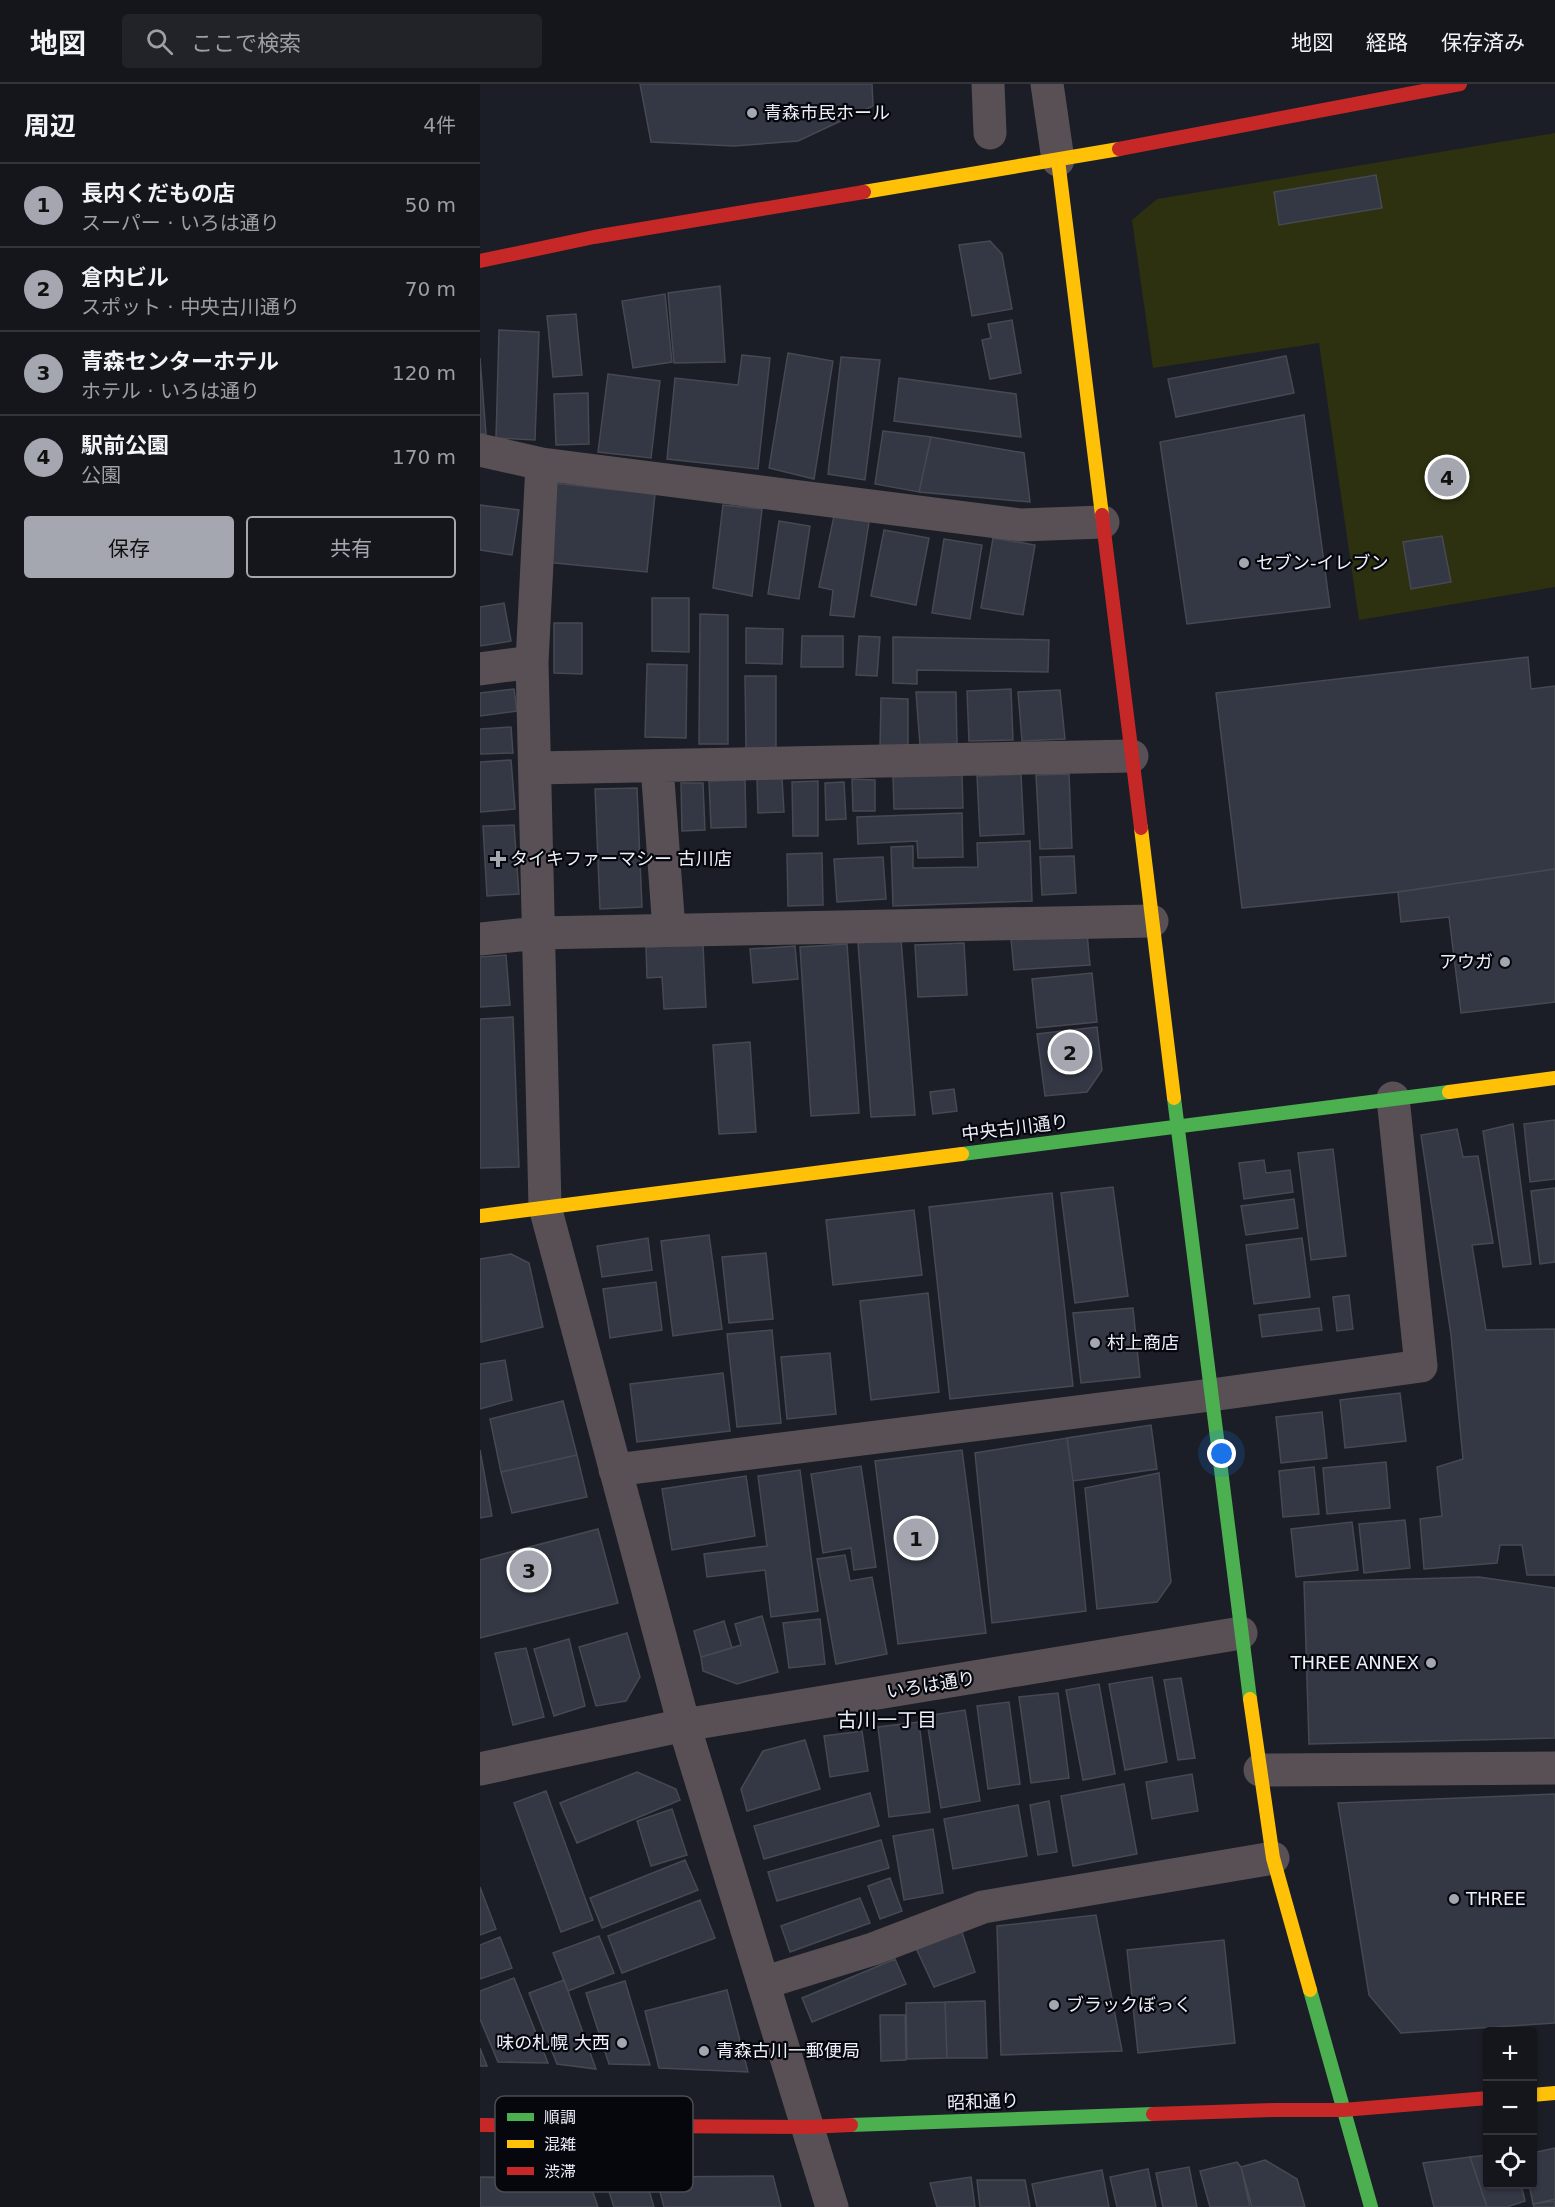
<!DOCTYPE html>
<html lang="ja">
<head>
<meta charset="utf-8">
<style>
	body { margin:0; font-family:"DejaVu Sans","Noto Sans JP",sans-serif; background:#212329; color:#f1f3f6 }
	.controls { position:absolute; right:18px; bottom:18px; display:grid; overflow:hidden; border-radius:6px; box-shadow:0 2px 4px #0004 }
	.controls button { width:54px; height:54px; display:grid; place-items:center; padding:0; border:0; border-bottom:2px solid #33353b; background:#14161c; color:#f1f3f6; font:30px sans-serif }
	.you { position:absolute; left:742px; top:1370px; width:21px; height:21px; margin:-15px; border:4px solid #fff; border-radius:50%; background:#1a73e8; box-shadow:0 0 0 9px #1a73e833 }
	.badge { display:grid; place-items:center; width:39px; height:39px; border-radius:50%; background:#a4a6b0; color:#111; font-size:20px; font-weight:700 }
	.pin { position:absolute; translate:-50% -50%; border:3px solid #fff; box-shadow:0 2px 6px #0006 }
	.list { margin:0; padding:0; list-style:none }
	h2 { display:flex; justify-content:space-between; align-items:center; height:78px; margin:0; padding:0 24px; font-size:26px }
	h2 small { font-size:20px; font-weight:400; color:#9d9fa3 }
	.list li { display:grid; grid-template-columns:39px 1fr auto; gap:18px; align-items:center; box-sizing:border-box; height:84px; padding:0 24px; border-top:2px solid #33353b }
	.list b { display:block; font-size:22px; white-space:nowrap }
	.list p { margin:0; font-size:20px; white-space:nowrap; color:#9d9fa3 }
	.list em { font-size:20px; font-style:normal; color:#9d9fa3 }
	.actions { display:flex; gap:12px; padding:18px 24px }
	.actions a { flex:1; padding:14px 0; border:2px solid #a4a6b0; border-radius:6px; text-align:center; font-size:21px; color:#a4a6b0 }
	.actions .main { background:#a4a6b0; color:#111 }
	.icon { flex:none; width:33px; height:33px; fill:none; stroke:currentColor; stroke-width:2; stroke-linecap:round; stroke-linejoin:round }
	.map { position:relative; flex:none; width:1075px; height:2123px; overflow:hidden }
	header { display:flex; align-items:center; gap:36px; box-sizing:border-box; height:84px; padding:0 30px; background:#14161c; border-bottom:2px solid #33353b }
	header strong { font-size:28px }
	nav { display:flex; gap:33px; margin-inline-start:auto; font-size:21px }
	.search { width:420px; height:54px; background:#212329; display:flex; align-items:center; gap:15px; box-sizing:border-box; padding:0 21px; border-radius:6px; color:#9d9fa3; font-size:22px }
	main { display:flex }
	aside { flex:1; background:#14161c }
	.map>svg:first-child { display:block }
</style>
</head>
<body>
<header>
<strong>地図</strong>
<div class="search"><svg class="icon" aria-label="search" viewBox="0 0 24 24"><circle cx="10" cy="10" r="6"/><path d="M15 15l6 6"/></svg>ここで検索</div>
<nav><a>地図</a><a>経路</a><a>保存済み</a></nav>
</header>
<main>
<aside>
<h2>周辺<small>4件</small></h2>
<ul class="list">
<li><span class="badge">1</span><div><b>長内くだもの店</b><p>スーパー · いろは通り</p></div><em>50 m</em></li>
<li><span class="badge">2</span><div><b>倉内ビル</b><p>スポット · 中央古川通り</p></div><em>70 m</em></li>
<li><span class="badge">3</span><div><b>青森センターホテル</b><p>ホテル · いろは通り</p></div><em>120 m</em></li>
<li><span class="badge">4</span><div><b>駅前公園</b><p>公園</p></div><em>170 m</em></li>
</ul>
<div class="actions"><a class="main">保存</a><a>共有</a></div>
</aside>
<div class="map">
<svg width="1075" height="2123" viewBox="0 0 1075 2123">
	<rect width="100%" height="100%" fill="#1b1e26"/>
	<path fill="#2d3110" d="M 1075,49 L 1075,503 L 879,536 L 839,259 L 673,284 L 652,136 L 677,115 Z"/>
	<path fill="#343845" stroke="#464950" stroke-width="1.5" d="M 160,0 L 392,0 L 393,22 L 318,57 L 254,62 L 171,58 Z
		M 896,91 L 902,124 L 799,141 L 794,108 Z
		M 510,157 L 522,170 L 532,225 L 492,232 L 479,161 Z
		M 240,202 L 245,278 L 194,279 L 188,209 Z
		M 185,210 L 192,278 L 153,284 L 142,217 Z
		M 96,230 L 102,291 L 73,293 L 67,232 Z
		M 532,236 L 541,289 L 510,295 L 502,256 L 511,254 L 508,240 Z
		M 19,246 L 59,248 L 55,356 L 16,354 Z
		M 308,269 L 353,277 L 334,395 L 289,384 Z
		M 262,271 L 290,274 L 278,385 L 187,375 L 195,294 L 258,301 Z
		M 806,272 L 814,309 L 696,333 L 688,295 Z
		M 361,273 L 400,276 L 385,396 L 348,390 Z
		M 0,274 L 6,350 L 0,350 Z
		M 128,290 L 180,297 L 171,374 L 118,368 Z
		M 419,294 L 536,310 L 541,353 L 414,337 Z
		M 108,309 L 109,360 L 76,361 L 74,310 Z
		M 824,331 L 850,523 L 707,540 L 680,358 Z
		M 403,347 L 451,353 L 439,408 L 395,400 Z
		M 451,353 L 544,369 L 550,418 L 439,408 Z
		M 73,399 L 175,410 L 167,488 L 65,478 Z
		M 0,421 L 39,426 L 32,471 L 0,466 Z
		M 243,421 L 282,425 L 272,512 L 233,504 Z
		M 354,432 L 389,438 L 374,533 L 350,531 L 353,506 L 339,503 Z
		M 299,437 L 330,442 L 319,515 L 288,510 Z
		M 404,446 L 449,454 L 436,521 L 391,512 Z
		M 962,452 L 971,498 L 931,505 L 923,458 Z
		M 513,454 L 555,461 L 543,531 L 501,524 Z
		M 464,455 L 502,461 L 490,535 L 452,529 Z
		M 172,514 L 209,514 L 209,568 L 172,567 Z
		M 24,519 L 31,557 L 0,562 L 0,523 Z
		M 220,530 L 248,531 L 248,660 L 219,660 Z
		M 74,539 L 102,539 L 102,590 L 74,589 Z
		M 266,544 L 303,545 L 302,580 L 266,579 Z
		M 322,552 L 363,552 L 363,583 L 321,583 Z
		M 379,552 L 400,553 L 397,592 L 376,591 Z
		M 413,553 L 569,556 L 568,588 L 437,586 L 437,600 L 413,599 Z
		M 1048,573 L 1051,605 L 1075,602 L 1075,785 L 918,808 L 762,824 L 736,609 Z
		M 167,580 L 207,581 L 206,654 L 165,653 Z
		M 265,592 L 296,592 L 296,665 L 266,665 Z
		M 34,605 L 37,627 L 0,632 L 0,609 Z
		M 531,605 L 533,656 L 489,657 L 487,607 Z
		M 580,606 L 585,655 L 542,657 L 538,608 Z
		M 436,608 L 476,608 L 477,662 L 440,661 Z
		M 401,614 L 428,615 L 428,664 L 400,663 Z
		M 31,643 L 33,669 L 0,670 L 0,645 Z
		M 31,676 L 35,725 L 0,728 L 0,678 Z
		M 541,690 L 544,750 L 500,752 L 497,692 Z
		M 589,690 L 592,764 L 560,765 L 556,691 Z
		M 482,691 L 483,724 L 414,725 L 413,693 Z
		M 302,694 L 304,728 L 278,729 L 277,695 Z
		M 372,695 L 395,696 L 395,727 L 373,727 Z
		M 265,696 L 266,743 L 231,744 L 229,697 Z
		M 338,697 L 338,752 L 313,752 L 312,698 Z
		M 364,698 L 366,735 L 346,736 L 345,699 Z
		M 201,699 L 223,699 L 225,746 L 202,747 Z
		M 157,704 L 162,823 L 120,825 L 115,705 Z
		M 482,729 L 483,773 L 438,774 L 437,757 L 378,760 L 377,733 Z
		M 34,741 L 39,810 L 7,812 L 3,742 Z
		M 550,757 L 552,817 L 413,822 L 411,763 L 433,762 L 433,784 L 498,783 L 497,759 Z
		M 342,769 L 343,821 L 308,822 L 307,770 Z
		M 594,772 L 596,809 L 562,811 L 560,773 Z
		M 403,773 L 406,815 L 357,818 L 354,775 Z
		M 1075,785 L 1075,918 L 981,929 L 969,833 L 921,838 L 918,808 Z
		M 607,849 L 610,881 L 534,886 L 531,855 Z
		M 421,855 L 435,1031 L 391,1033 L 378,859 Z
		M 484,859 L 487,911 L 438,913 L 435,861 Z
		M 367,860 L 379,1029 L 331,1032 L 320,863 Z
		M 223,861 L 226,923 L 184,925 L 182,893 L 167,894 L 166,863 Z
		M 315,862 L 318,895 L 273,899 L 270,865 Z
		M 26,871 L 30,921 L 0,923 L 0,873 Z
		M 612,889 L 617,938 L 557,944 L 552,895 Z
		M 33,933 L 39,1083 L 0,1084 L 0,935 Z
		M 617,943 L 622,986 L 607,1008 L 565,1012 L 557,950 Z
		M 270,958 L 276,1048 L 239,1050 L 233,961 Z
		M 474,1005 L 477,1027 L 453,1030 L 450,1008 Z
		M 1075,1036 L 1075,1095 L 1050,1098 L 1044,1040 Z
		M 1033,1040 L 1051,1180 L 1023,1183 L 1003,1047 Z
		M 977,1045 L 983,1073 L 998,1072 L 1013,1159 L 992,1161 L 1006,1246 L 1075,1245 L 1075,1491 L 1047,1491 L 1042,1461 L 1020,1461 L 1017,1479 L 944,1485 L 940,1435 L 962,1432 L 957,1383 L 983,1375 L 971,1251 L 941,1051 Z
		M 853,1065 L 866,1172 L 831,1176 L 818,1069 Z
		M 784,1076 L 786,1089 L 810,1086 L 813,1108 L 764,1115 L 759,1079 Z
		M 633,1103 L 648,1212 L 595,1219 L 581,1109 Z
		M 1075,1104 L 1075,1178 L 1060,1180 L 1051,1107 Z
		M 572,1109 L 593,1302 L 470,1315 L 449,1123 Z
		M 814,1115 L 818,1144 L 766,1151 L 761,1122 Z
		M 434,1126 L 442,1191 L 353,1201 L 346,1136 Z
		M 229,1151 L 242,1245 L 193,1252 L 181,1157 Z
		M 168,1154 L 172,1186 L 122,1193 L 117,1162 Z
		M 822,1154 L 830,1213 L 774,1220 L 766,1161 Z
		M 286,1169 L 293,1235 L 249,1239 L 242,1173 Z
		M 31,1170 L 49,1179 L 63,1243 L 1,1258 L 0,1175 Z
		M 176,1198 L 182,1246 L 130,1254 L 123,1205 Z
		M 448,1209 L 459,1308 L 391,1316 L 380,1217 Z
		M 869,1211 L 873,1245 L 857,1247 L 853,1213 Z
		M 653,1224 L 660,1293 L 601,1299 L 593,1229 Z
		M 839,1224 L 842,1246 L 782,1253 L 779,1231 Z
		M 292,1246 L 301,1339 L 257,1343 L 247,1250 Z
		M 350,1269 L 356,1330 L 307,1335 L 301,1273 Z
		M 25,1276 L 32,1316 L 0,1325 L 0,1280 Z
		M 243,1289 L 250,1347 L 157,1358 L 150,1300 Z
		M 920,1309 L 926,1357 L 865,1364 L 860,1316 Z
		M 83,1317 L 97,1371 L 21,1388 L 10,1335 Z
		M 842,1328 L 847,1374 L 801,1379 L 796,1333 Z
		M 671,1341 L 677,1385 L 593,1397 L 587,1354 Z
		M 587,1354 L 593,1397 L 606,1527 L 512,1539 L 495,1369 Z
		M 0,1366 L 12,1432 L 0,1434 Z
		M 482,1366 L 506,1549 L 418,1560 L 395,1377 Z
		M 97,1371 L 107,1413 L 32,1429 L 21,1388 Z
		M 906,1378 L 910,1424 L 847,1430 L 843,1384 Z
		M 381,1382 L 396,1483 L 374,1486 L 371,1464 L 343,1469 L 331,1390 Z
		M 834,1383 L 839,1430 L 803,1433 L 799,1387 Z
		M 320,1386 L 338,1527 L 291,1533 L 285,1486 L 227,1493 L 224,1470 L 287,1462 L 278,1392 Z
		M 679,1389 L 691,1498 L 677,1518 L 617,1525 L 605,1404 Z
		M 266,1392 L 275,1452 L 192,1466 L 182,1405 Z
		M 925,1436 L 930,1484 L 884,1489 L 879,1440 Z
		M 872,1438 L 878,1486 L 816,1493 L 811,1445 Z
		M 118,1445 L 138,1519 L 0,1554 L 0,1476 Z
		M 365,1471 L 370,1497 L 392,1493 L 407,1570 L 356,1580 L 337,1475 Z
		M 999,1493 L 1075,1504 L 1075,1654 L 829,1660 L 824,1498 Z
		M 282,1532 L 298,1588 L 257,1600 L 223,1587 L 221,1573 L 261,1561 L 255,1540 Z
		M 340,1535 L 345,1580 L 309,1584 L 303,1539 Z
		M 244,1537 L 252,1564 L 221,1573 L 214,1547 Z
		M 147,1549 L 160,1593 L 146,1617 L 116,1622 L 99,1563 Z
		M 89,1555 L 105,1622 L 74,1632 L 54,1565 Z
		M 46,1564 L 64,1633 L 33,1641 L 15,1569 Z
		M 672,1593 L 687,1678 L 645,1686 L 629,1600 Z
		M 701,1594 L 715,1674 L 698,1676 L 684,1596 Z
		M 619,1600 L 635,1690 L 603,1696 L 586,1606 Z
		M 578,1609 L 589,1694 L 551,1699 L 539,1613 Z
		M 529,1618 L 540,1700 L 508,1705 L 497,1622 Z
		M 485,1626 L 500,1717 L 461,1724 L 446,1632 Z
		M 439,1638 L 450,1728 L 409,1733 L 398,1643 Z
		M 382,1647 L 388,1687 L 350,1693 L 344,1652 Z
		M 325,1656 L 340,1705 L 267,1727 L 261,1705 L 283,1667 Z
		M 157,1688 L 196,1705 L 200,1716 L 97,1759 L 80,1719 Z
		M 712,1690 L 718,1727 L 672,1735 L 666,1698 Z
		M 644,1700 L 657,1770 L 593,1782 L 581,1712 Z
		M 66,1707 L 113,1836 L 81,1848 L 34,1719 Z
		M 390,1709 L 399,1742 L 284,1775 L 274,1742 Z
		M 1075,1710 L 1075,1939 L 921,1949 L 889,1911 L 858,1719 Z
		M 569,1717 L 577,1768 L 558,1771 L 550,1721 Z
		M 538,1721 L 547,1772 L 473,1785 L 464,1735 Z
		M 192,1725 L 207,1771 L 171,1782 L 157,1737 Z
		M 453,1745 L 463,1809 L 424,1816 L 413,1752 Z
		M 401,1756 L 409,1784 L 297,1817 L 288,1788 Z
		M 205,1776 L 218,1806 L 122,1844 L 110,1814 Z
		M 410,1794 L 422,1827 L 400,1835 L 388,1802 Z
		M 0,1803 L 16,1845 L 0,1851 Z
		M 380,1814 L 390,1839 L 310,1868 L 301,1842 Z
		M 220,1816 L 235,1854 L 142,1889 L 128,1852 Z
		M 616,1831 L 642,1967 L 521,1971 L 517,1842 Z
		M 481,1845 L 495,1888 L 454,1903 L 435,1862 Z
		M 119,1852 L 134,1889 L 88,1907 L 73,1869 Z
		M 20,1853 L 32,1884 L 0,1895 L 0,1861 Z
		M 744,1856 L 755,1959 L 658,1969 L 647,1866 Z
		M 415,1875 L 426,1900 L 332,1938 L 322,1914 Z
		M 34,1894 L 68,1979 L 18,1978 L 0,1935 L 0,1907 Z
		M 84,1896 L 88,1907 L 116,1985 L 77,1980 L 49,1909 Z
		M 145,1897 L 170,1981 L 129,1980 L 106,1909 Z
		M 247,1906 L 268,1988 L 179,1984 L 165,1927 Z
		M 505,1917 L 507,1974 L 467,1974 L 465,1918 Z
		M 465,1918 L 467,1974 L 427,1975 L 426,1919 Z
		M 400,1931 L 425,1931 L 426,1976 L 401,1977 Z
		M 0,1964 L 7,1982 L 0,1982 Z
		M 1075,2064 L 1075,2115 L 1053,2120 L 1049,2100 L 1052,2100 L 1052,2069 Z
		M 1008,2071 L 1008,2100 L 1041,2100 L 1045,2117 L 1027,2123 L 1007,2123 L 990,2073 Z
		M 990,2073 L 1007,2123 L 954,2123 L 943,2079 Z
		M 785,2076 L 817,2095 L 825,2123 L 772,2123 L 761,2083 Z
		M 757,2078 L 761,2083 L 770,2123 L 730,2123 L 720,2087 Z
		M 709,2083 L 717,2123 L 683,2123 L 676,2089 Z
		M 668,2085 L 676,2123 L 637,2123 L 630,2093 Z
		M 622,2086 L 629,2123 L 557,2123 L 552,2100 Z
		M 124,2092 L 165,2093 L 174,2123 L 134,2123 Z
		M 293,2092 L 301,2123 L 184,2123 L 176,2093 Z
		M 0,2093 L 108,2094 L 118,2123 L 0,2123 Z
		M 491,2093 L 495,2123 L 457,2123 L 450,2099 Z
		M 497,2096 L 545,2096 L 550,2123 L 500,2123 Z
		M 1075,2117 L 1075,2123 L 1054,2123 L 1053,2120 Z"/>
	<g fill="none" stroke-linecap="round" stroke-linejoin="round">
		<path stroke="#585054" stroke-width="33" d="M 508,0 L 510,49
			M 567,0 L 578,76
			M 0,366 L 62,380 L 541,441 L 623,438
			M 62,380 L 52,578 L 65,1123 L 204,1641 L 352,2123
			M 0,585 L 52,578
			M 177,682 L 189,846
			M 55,684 L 652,672
			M 0,855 L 58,849 L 672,837
			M 135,1386 L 731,1311 L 941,1282 L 913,1014
			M 0,1685 L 204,1641 L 761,1549
			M 780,1686 L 1075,1684
			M 283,1899 L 393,1865 L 503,1823 L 793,1774"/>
		<path stroke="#4caf50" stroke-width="14" d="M 694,1014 L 770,1615
			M 482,1070 L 969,1008
			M 830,1906 L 891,2123
			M 371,2041 L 673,2030"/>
		<path stroke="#ffc107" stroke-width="14" d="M 578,76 L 622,431
			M 384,108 L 639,65
			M 661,744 L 694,1014
			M 969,1008 L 1075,994
			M 0,1132 L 482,1070
			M 770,1615 L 793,1774 L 830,1906
			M 1052,2011 L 1075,2009"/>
		<path stroke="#c62828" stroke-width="14" d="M 639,65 L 980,0
			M 0,177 L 114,153 L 384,108
			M 622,431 L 661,744
			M 673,2030 L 795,2026 L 863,2026 L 1008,2014
			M 0,2041 L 328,2043 L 371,2041"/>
	</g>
	<g fill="#a4a6b0" stroke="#05070c" stroke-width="2">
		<circle cx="272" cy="29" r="6"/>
		<circle cx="764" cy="479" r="6"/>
		<path d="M15 766h6v6h6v6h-6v6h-6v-6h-6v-6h6z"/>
		<circle cx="1025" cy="878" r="6"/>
		<circle cx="615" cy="1259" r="6"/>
		<circle cx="951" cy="1579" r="6"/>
		<circle cx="974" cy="1815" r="6"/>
		<circle cx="574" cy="1921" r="6"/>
		<circle cx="142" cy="1959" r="6"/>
		<circle cx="224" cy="1967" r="6"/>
	</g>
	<g text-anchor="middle" stroke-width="4.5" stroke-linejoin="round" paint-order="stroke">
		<g font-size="18" fill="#edf0fa" stroke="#05070c" text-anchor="start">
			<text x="284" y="35">青森市民ホール</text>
			<text x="776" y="485">セブン-イレブン</text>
			<text x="30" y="781">タイキファーマシー 古川店</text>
			<text x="1013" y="884" text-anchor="end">アウガ</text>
			<text x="627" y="1265">村上商店</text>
			<text x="939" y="1585" text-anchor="end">THREE ANNEX</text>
			<text x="986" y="1821">THREE</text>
			<text x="586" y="1927">ブラックぼっく</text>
			<text x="130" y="1965" text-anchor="end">味の札幌 大西</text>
			<text x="236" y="1973">青森古川一郵便局</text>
		</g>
		<g font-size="18" fill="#edf0fa" stroke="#05070c">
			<text transform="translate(535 1044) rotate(-7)" y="6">中央古川通り</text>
			<text transform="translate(451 1601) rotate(-9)" y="6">いろは通り</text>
			<text transform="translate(503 2018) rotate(-2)" y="6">昭和通り</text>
		</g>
		<g font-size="20" fill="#edf0fa" stroke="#05070c">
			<text x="407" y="1643">古川一丁目</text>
		</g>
	</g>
	<rect x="15" y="2012" width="198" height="96" rx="9" fill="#05070c" stroke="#4b4d53" stroke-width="1.5"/>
	<rect x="27" y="2029" width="27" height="8" fill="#4caf50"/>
	<rect x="27" y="2056" width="27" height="8" fill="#ffc107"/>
	<rect x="27" y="2083" width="27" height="8" fill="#c62828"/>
	<g font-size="16" fill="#edf0fa">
		<text x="64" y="2039">順調</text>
		<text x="64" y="2066">混雑</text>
		<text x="64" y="2093">渋滞</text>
	</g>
</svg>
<div class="controls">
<button>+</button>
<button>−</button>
<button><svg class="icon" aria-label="locate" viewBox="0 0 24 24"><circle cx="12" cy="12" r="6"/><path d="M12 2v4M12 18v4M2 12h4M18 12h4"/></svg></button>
</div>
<div class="you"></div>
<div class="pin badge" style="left:436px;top:1454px">1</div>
<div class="pin badge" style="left:590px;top:968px">2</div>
<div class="pin badge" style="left:49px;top:1486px">3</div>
<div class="pin badge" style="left:967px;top:393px">4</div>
</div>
</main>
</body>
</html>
